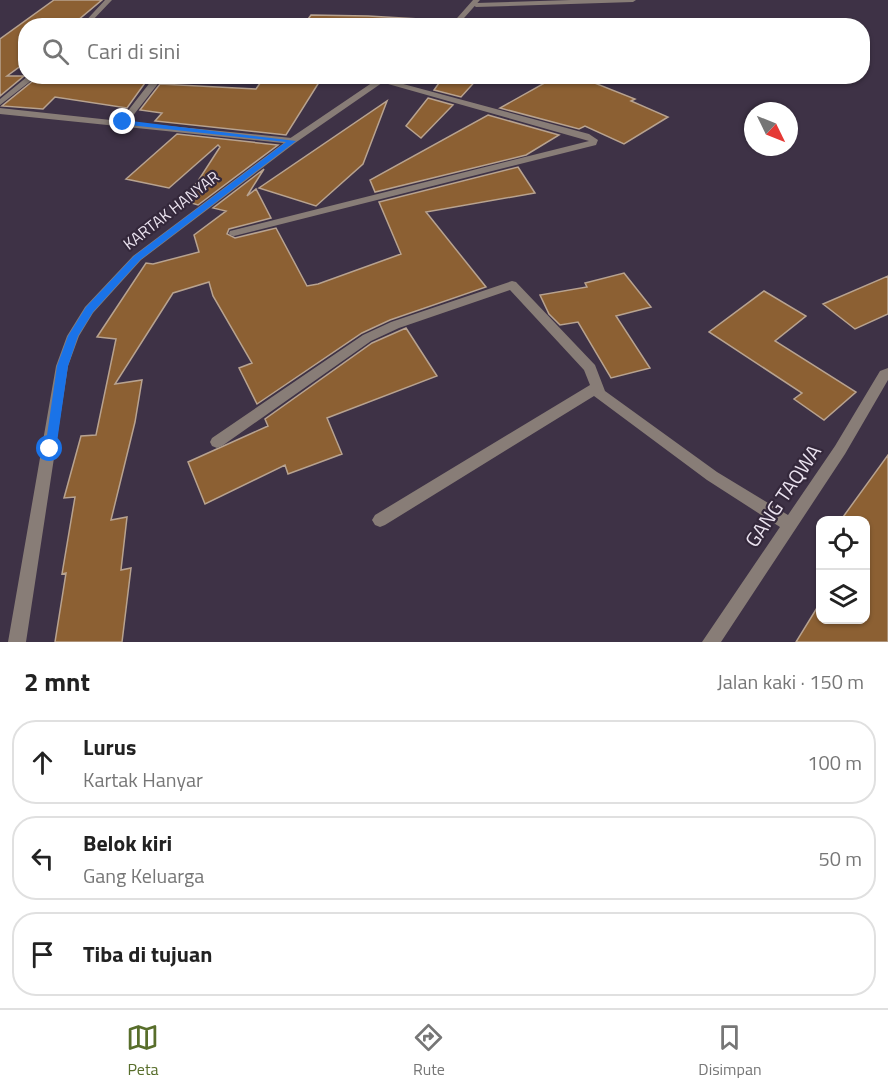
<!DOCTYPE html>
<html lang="id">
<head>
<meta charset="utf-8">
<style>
	body { margin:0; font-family:"Titillium Web",sans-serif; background:#f2f2f2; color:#222 }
	.controls { position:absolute; right:18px; bottom:18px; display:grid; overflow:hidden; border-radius:12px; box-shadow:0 2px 4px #0004 }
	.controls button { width:54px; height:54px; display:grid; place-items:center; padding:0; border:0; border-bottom:2px solid #e0e0e0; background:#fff; color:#222; font:30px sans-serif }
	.compass { position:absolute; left:744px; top:102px; width:54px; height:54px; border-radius:50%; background:#fff; box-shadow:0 2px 4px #0004; rotate:133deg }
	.stop { position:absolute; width:18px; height:18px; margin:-14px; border:4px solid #1a73e8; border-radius:50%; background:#fff }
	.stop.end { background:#1a73e8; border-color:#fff; box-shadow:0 2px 6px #0008 }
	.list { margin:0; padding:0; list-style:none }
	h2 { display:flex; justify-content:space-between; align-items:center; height:78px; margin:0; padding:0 24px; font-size:26px }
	h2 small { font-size:20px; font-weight:400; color:#767676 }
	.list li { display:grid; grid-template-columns:39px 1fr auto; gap:18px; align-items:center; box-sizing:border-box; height:84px; margin:0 12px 12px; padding:0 12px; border:2px solid #e0e0e0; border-radius:24px }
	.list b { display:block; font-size:22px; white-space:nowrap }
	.list p { margin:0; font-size:20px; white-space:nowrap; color:#767676 }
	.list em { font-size:20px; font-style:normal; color:#767676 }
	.icon { flex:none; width:33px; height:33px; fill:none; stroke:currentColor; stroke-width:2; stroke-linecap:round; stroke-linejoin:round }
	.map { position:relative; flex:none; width:888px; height:642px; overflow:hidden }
	.search { position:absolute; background:#fff; box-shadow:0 2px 4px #0004; left:18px; right:18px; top:18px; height:66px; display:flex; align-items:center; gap:15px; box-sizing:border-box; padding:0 21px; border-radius:24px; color:#767676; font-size:22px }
	.sheet { height:366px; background:#fff }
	nav { display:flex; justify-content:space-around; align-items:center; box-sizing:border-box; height:84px; border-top:2px solid #e0e0e0; background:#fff; font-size:16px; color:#767676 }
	nav a { display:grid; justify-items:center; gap:3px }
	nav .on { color:#586e2b }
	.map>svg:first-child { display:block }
</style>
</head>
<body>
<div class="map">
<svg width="888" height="642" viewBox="0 0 888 642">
	<rect width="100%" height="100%" fill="#3e3246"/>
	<path fill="#8c6033" stroke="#b8a390" stroke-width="1.5" d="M 54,0 L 102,0 L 71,26 L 26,26 L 26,62 L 7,76 L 24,76 L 0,96 L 0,39 Z
		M 311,15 L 368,16 L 419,19 L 416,26 L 303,26 Z
		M 39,76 L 150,76 L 127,108 L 55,97 L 43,109 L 2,106 Z
		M 265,76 L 323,76 L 286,135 L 155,121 L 162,113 L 140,110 L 160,84 L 256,89 Z
		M 444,76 L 480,76 L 461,97 L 434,90 Z
		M 557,76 L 577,76 L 635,99 L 631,101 L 668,117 L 624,144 L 585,126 L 579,129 L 500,108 Z
		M 428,98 L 453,105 L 421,138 L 406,126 Z
		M 387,101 L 363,164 L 316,206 L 259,188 Z
		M 488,115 L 559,135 L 526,155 L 375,192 L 370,180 Z
		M 177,134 L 278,145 L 198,205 L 185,201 L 220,147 L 218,145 L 169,188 L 126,179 Z
		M 518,167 L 535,193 L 426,212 L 486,287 L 390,320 L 362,333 L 257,404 L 239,368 L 252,363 L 213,296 L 209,282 L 173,293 L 115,384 L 142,380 L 135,422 L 111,520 L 127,517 L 121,570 L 131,568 L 122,642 L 55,642 L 66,573 L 62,574 L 75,497 L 64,498 L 81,436 L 96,435 L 116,339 L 97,337 L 146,263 L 153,264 L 199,252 L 194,235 L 226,211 L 213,208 L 264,169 L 247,196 L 256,189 L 271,218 L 229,229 L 227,234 L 235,238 L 276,228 L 307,286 L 318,284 L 401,254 L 379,202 Z
		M 624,273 L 651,307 L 616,316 L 650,368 L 611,378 L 578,322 L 560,325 L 549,314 L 540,295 L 587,287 L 585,283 Z
		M 888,276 L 888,314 L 855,329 L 823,304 Z
		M 764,291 L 806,316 L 775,341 L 856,392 L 824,420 L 794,399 L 802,393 L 709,332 Z
		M 406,328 L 437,376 L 327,418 L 342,454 L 288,474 L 285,465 L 205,504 L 188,462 L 268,426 L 265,419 L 372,343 Z
		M 888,455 L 888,642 L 796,642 L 820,603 L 820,620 L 866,620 L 866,520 L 848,520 L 843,517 Z"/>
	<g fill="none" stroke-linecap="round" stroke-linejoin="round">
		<path fill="#887d77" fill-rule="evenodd" d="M 105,0 L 112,0 L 91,22 L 128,26 L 81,26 Z
			M 571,0 L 636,0 L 633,2 L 476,7 L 473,5 L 476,3 Z
			M 28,76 L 37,76 L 0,105 L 0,99 Z
			M 155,76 L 164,76 L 128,122 L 292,138 L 296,141 L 292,144 L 0,114 L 0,108 L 120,121 Z
			M 381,78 L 589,134 L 598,140 L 596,145 L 234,236 L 230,235 L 229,233 L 230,231 L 589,141 L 381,82 Z
			M 512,281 L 516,282 L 595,365 L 605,391 L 717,472 L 788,515 L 835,446 L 880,371 L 888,368 L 888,380 L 845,454 L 721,642 L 702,642 L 780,527 L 707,480 L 594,396 L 385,525 L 380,527 L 375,525 L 372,520 L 375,515 L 590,385 L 584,370 L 510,290 L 399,328 L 371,341 L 222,446 L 217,448 L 212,446 L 210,442 L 212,438 L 363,335 L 391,322 Z"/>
		<path fill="#887d77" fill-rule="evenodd" d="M 473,0 L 480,0 L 457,26 L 450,26 Z
			M 382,76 L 392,76 L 295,143 L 141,260 L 93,313 L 79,336 L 68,366 L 26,642 L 8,642 L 56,366 L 67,336 L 85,307 L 133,256 L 289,139 Z"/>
	</g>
	<path fill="#1a73e8" d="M 123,120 L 296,141 L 140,260 L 93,312 L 78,336 L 68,366 L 56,449 L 50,453 L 45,449 L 57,366 L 68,336 L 86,307 L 134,256 L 286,142 L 120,124 Z"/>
	<g text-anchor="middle" stroke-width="4.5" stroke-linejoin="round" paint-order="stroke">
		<g font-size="16" fill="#ebe3f0" stroke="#34283b">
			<text transform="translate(171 210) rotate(-38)" y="6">KARTAK HANYAR</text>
		</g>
		<g font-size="20" fill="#ebe3f0" stroke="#34283b">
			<text transform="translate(783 496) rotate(-56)" y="7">GANG TAQWA</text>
		</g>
	</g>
</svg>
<div class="controls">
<button><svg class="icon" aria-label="locate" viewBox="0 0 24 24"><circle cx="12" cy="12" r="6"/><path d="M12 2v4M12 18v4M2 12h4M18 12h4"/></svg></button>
<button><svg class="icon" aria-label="layers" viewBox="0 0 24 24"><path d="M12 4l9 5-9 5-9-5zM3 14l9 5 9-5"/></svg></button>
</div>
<svg class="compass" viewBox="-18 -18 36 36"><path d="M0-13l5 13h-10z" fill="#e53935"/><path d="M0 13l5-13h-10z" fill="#767676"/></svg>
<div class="stop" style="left:50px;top:449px"></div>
<div class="stop end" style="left:123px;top:122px"></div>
<div class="search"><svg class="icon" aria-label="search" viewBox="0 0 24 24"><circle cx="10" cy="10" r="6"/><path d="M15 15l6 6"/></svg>Cari di sini</div>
</div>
<section class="sheet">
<h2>2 mnt<small>Jalan kaki · 150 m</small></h2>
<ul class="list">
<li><svg class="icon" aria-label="ahead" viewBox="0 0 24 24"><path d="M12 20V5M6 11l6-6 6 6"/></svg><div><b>Lurus</b><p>Kartak Hanyar</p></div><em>100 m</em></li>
<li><svg class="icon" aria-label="left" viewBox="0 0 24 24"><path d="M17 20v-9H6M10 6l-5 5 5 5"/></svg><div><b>Belok kiri</b><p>Gang Keluarga</p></div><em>50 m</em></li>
<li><svg class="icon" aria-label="arrive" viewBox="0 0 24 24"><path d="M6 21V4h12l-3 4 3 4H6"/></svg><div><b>Tiba di tujuan</b></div></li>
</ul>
</section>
<nav>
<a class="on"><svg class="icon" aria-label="map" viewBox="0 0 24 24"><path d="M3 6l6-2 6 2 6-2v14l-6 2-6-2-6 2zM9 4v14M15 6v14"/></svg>Peta</a>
<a><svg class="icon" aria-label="directions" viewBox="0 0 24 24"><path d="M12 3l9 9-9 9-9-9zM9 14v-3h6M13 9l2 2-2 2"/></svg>Rute</a>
<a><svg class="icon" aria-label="saved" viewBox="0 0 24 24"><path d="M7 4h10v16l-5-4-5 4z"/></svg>Disimpan</a>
</nav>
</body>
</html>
